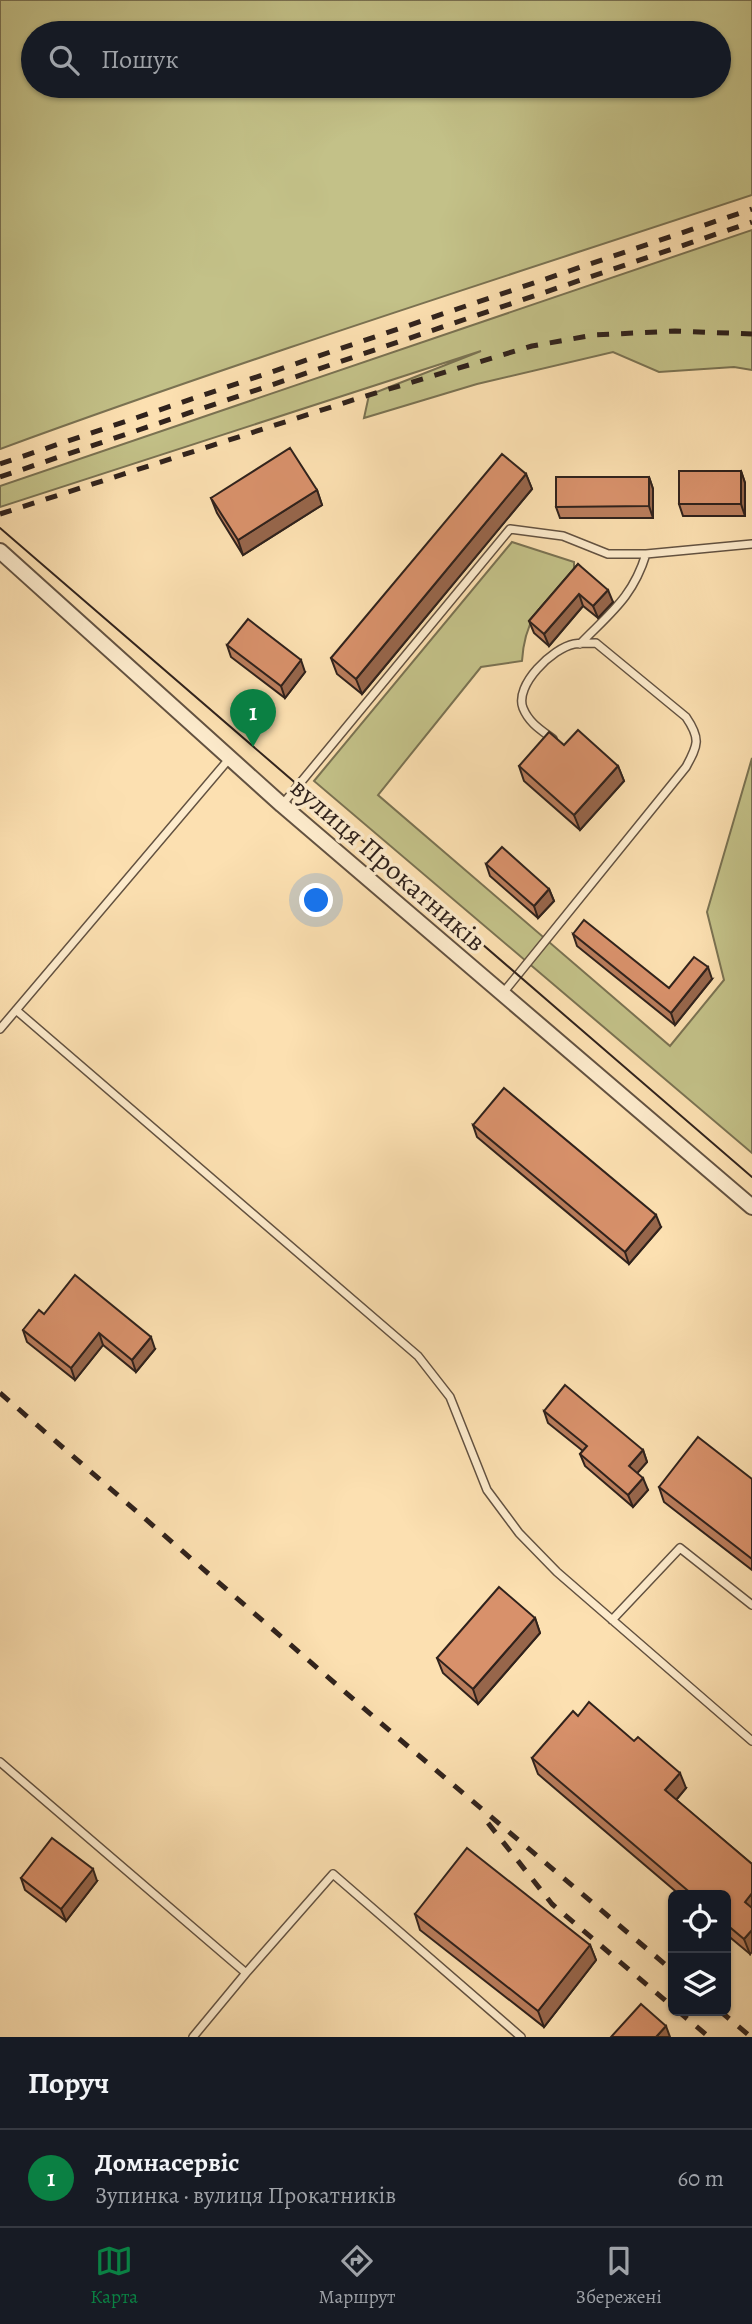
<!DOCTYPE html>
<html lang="uk">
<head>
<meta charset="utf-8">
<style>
	body { margin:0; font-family:Alegreya,serif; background:#20242c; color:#f1f3f6 }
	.controls { position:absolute; right:21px; bottom:21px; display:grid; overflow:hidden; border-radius:10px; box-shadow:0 2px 5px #0004 }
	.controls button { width:63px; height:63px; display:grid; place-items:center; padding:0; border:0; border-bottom:2px solid #363941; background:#171b24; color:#f1f3f6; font:35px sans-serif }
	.you { position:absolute; left:317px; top:901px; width:24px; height:24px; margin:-18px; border:5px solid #fff; border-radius:50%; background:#1a73e8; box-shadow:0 0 0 10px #1a73e833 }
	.badge { display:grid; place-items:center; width:46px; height:46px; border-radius:50%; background:#0b8043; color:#fff; font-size:23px; font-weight:700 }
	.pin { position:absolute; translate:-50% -58px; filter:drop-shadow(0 2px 4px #0008) }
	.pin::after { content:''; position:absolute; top:37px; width:24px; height:21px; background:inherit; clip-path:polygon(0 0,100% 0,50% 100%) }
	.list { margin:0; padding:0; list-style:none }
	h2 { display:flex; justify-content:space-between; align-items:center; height:91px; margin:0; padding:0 28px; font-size:30px }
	h2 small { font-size:23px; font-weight:400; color:#9ea1a6 }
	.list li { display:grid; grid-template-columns:46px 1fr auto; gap:21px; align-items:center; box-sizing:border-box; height:98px; padding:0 28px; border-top:2px solid #363941 }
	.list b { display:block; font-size:26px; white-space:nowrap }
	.list p { margin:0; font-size:23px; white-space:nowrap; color:#9ea1a6 }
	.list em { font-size:23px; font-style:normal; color:#9ea1a6 }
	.icon { flex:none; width:38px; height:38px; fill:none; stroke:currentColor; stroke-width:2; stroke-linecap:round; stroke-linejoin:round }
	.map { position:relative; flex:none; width:752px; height:2037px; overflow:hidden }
	.search { position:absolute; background:#171b24; box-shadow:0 2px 5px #0004; left:21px; right:21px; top:21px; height:77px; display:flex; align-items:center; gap:18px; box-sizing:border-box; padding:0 24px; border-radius:38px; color:#9ea1a6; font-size:26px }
	.sheet { height:189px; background:#171b24 }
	nav { display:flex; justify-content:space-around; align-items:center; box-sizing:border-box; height:98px; border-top:2px solid #363941; background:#171b24; font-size:19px; color:#9ea1a6 }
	nav a { display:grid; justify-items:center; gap:4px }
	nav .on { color:#0b8043 }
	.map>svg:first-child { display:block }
</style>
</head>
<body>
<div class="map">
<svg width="752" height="2037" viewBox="0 0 752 2037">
	<rect width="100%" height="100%" fill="#fce0b1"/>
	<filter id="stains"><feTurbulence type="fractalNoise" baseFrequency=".00286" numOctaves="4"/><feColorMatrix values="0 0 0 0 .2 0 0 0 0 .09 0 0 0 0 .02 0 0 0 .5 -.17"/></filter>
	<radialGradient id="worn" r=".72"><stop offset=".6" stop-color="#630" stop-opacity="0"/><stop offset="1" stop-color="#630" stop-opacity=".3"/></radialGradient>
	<path fill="#c3c188" stroke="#7a7252" stroke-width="2" fill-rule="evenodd" d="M 0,0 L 752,0 L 752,195 C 501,278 248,358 0,449 ZM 33,33 L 719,33 L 719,86 L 33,86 Z
		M 752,230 L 752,370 L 734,367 L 659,372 L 613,352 L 477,384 L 364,418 L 369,395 L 481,351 L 0,507 L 0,486 Z
		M 512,542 L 574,562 L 574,574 C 543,604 525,615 522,661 L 481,667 L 378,795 L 670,1046 L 724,980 L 707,912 L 752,758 L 752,1153 L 314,781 Z"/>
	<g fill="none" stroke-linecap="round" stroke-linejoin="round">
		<g stroke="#635241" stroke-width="10">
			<path id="lane" d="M 580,644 C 610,613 633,597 646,554
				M 282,805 L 510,529 L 563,536 L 608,554 L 646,554 L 752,544
				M 503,993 L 686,767 C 698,745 701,739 686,717 L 596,643 C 589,643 581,643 574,644 C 553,648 514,685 523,708 C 529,723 541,730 553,739
				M 16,1010 L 418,1356 L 450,1397 L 487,1490 L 519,1533 L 557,1572 L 752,1741
				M 0,1029 L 229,759
				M 612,1620 L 680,1548 L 752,1605
				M 0,1762 L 246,1973 L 333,1874 L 521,2037
				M 193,2037 L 246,1973"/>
		</g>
		<g stroke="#635241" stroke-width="18">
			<path id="street" d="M 0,551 L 282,805 L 752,1207"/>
		</g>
		<use href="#lane" stroke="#fdebcc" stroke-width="7"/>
		<use href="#street" stroke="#fdebcc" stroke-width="14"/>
		<path stroke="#30221c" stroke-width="2" d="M 0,528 L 752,1177"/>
		<path stroke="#30221c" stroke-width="5" stroke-dasharray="12 12" stroke-linecap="butt" d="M 0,464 L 752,209
			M 0,477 L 752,222
			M 0,514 L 356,399 L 532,346 L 594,335 L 675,331 L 752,334
			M 0,1393 L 397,1737 L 673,1971
			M 488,1823 L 552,1904 L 673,2007
			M 678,2011 L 709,2037
			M 720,2011 L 751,2037"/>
	</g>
	<path fill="#ba7d5c" stroke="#30221c" stroke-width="2" d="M 741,471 L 745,483 L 745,516 L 683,516 L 679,504 Z
		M 526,474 L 532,489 L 362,694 L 337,674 L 331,658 Z
		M 649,477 L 653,489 L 653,518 L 560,518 L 556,507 Z
		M 317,490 L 322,505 L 243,555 L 217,513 L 211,498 Z
		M 578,564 L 613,602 L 598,618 L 583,606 L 549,646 L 534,633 L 529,621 Z
		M 227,645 L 305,672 L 285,698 L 231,657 Z
		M 564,745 L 618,766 L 624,781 L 580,830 L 524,781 L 519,766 Z
		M 486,864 L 549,889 L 554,901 L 538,918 L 490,876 Z
		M 573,934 L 669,988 L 712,979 L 675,1025 L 577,946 Z
		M 473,1125 L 661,1227 L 629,1264 L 477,1137 Z
		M 44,1314 L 155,1349 L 136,1372 L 103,1345 L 75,1380 L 27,1342 L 23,1330 Z
		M 544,1411 L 643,1450 L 647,1462 L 637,1473 L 648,1490 L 633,1507 L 585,1466 L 580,1454 L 583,1451 L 548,1423 Z
		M 752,1479 L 752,1570 L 664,1502 L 659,1487 Z
		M 535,1618 L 540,1633 L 478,1704 L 443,1673 L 437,1658 Z
		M 532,1758 L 686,1788 L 676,1800 L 752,1864 L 750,1954 L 726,1934 L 726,1895 L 680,1895 L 538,1774 Z
		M 21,1878 L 97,1881 L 66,1921 L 25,1890 Z
		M 415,1914 L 590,1945 L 596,1960 L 544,2027 L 420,1930 Z"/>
	<path fill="#97664b" stroke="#30221c" stroke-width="2" d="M 741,471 L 745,483 L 745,516 L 741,504 Z
		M 526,474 L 532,489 L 362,694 L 356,679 Z
		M 649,477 L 653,489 L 653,518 L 649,506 Z
		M 317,490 L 322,505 L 243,555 L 238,540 Z
		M 608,590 L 613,602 L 598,618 L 593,606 Z
		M 579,594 L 583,606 L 549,646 L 544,634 Z
		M 301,660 L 305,672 L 285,698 L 281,686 Z
		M 618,766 L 624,781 L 580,830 L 574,815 Z
		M 549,889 L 554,901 L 538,918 L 534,906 Z
		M 708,967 L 712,979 L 675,1025 L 671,1013 Z
		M 656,1215 L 661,1227 L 629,1264 L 625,1252 Z
		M 99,1333 L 103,1345 L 75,1380 L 71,1368 Z
		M 151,1337 L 155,1349 L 136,1372 L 132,1360 Z
		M 643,1450 L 647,1462 L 633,1478 L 629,1466 Z
		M 643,1478 L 648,1490 L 633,1507 L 628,1495 Z
		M 535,1618 L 540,1633 L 478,1704 L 473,1689 Z
		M 680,1773 L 686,1788 L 671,1806 L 665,1790 Z
		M 93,1869 L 97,1881 L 66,1921 L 61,1909 Z
		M 752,1893 L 752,1915 L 745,1902 Z
		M 752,1930 L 752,1952 L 750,1954 L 744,1939 Z
		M 590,1945 L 596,1960 L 544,2027 L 538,2011 Z
		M 666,2026 L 670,2037 L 656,2037 Z"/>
	<path fill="#d8916b" stroke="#30221c" stroke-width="2" d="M 290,448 L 317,490 L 238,540 L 211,498 Z
		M 502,454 L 526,474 L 356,679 L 331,658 Z
		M 679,471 L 741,471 L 741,504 L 679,504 Z
		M 556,477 L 649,477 L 649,506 L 556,507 Z
		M 578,564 L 608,590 L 593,606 L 579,594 L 544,634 L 529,621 Z
		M 248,619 L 301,660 L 281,686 L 227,645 Z
		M 578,730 L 618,766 L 574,815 L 519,766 L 549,732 L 564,745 Z
		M 502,847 L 549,889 L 534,906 L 486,864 Z
		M 584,920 L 669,988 L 694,957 L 708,967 L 671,1013 L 573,934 Z
		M 504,1088 L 656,1215 L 625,1252 L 473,1125 Z
		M 75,1275 L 151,1337 L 132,1360 L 99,1333 L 71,1368 L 23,1330 L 39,1310 L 44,1314 Z
		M 565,1385 L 643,1450 L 629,1466 L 643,1478 L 628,1495 L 580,1454 L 587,1446 L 544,1411 Z
		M 698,1437 L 752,1479 L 752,1559 L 659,1487 Z
		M 499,1587 L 535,1618 L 473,1689 L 437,1658 Z
		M 589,1702 L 634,1741 L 638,1737 L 680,1773 L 665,1790 L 752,1864 L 752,1893 L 745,1902 L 752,1908 L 752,1930 L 744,1939 L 726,1924 L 726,1895 L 693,1895 L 532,1758 L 573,1711 L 578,1716 Z
		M 52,1838 L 93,1869 L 61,1909 L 21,1878 Z
		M 467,1848 L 590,1945 L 538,2011 L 415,1914 Z
		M 641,2004 L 666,2026 L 656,2037 L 611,2037 Z"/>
	<g text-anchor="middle" stroke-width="7" stroke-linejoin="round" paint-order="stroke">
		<g font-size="28" fill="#30221c" stroke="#fdebcc">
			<text transform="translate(389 864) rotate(41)" y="10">вулиця Прокатників</text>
		</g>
	</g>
	<rect width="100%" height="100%" filter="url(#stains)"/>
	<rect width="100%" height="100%" fill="url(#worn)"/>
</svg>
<div class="controls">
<button><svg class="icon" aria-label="locate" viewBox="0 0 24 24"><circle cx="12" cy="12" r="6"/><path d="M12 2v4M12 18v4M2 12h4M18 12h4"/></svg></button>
<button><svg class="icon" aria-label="layers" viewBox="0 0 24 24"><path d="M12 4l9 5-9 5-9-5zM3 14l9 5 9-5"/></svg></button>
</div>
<div class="you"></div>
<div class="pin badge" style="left:253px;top:747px">1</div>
<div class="search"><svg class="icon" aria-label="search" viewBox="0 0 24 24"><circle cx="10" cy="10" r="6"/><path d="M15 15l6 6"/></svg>Пошук</div>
</div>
<section class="sheet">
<h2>Поруч<small></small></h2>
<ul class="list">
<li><span class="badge">1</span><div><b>Домнасервіс</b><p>Зупинка · вулиця Прокатників</p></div><em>60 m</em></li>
</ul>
</section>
<nav>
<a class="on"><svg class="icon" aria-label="map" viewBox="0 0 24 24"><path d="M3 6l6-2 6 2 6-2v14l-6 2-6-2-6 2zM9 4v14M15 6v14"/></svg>Карта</a>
<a><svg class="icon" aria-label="directions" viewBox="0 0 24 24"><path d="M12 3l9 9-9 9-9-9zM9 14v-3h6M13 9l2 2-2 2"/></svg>Маршрут</a>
<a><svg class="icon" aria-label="saved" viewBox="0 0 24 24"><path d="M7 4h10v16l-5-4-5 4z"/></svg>Збережені</a>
</nav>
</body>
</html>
